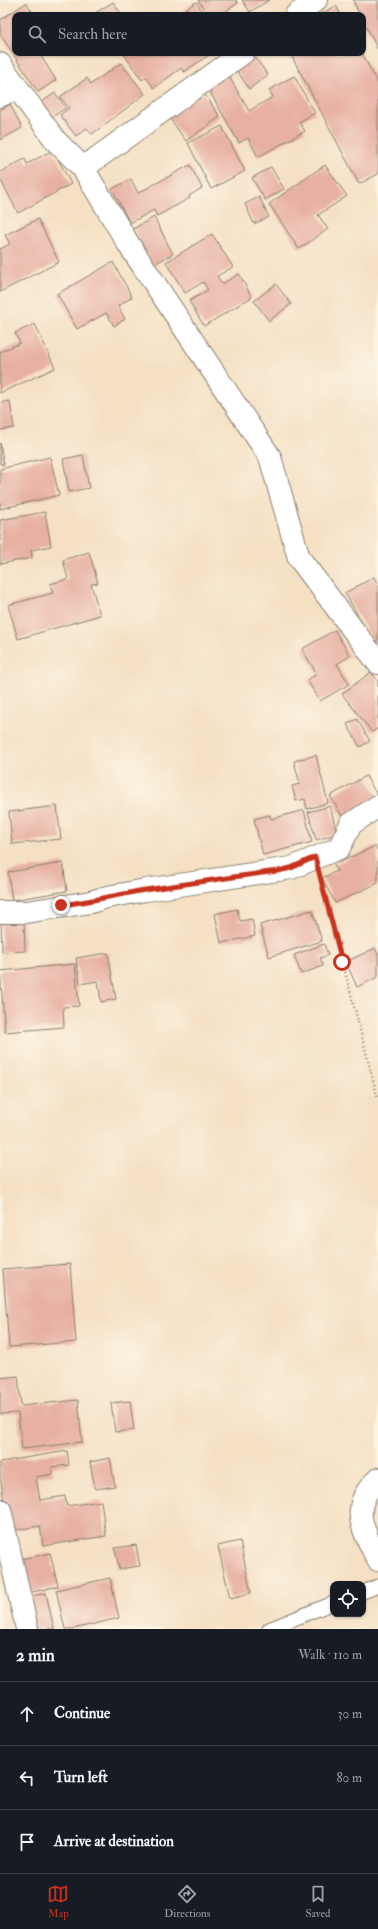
<!DOCTYPE html>
<html lang="en">
<head>
<meta charset="utf-8">
<style>
	body { margin:0; font-family:"IM FELL Double Pica",serif; background:#20242c; color:#f1f3f6 }
	.controls { position:absolute; right:12px; bottom:12px; display:grid; overflow:hidden; border-radius:8px; box-shadow:0 1px 3px #0004 }
	.controls button { width:36px; height:36px; display:grid; place-items:center; padding:0; border:0; border-bottom:1px solid #363941; background:#171b24; color:#f1f3f6; font:20px sans-serif }
	.stop { position:absolute; width:12px; height:12px; margin:-9px; border:3px solid #c8321e; border-radius:50%; background:#fff }
	.stop.end { background:#c8321e; border-color:#fff; box-shadow:0 1px 4px #0008 }
	.list { margin:0; padding:0; list-style:none }
	h2 { display:flex; justify-content:space-between; align-items:center; height:52px; margin:0; padding:0 16px; font-size:17px }
	h2 small { font-size:13px; font-weight:400; color:#9ea1a6 }
	.list li { display:grid; grid-template-columns:26px 1fr auto; gap:12px; align-items:center; box-sizing:border-box; height:64px; padding:0 16px; border-top:1px solid #363941 }
	.list b { display:block; font-size:15px; white-space:nowrap }
	.list em { font-size:13px; font-style:normal; color:#9ea1a6 }
	.icon { flex:none; width:22px; height:22px; fill:none; stroke:currentColor; stroke-width:2; stroke-linecap:round; stroke-linejoin:round }
	.map { position:relative; flex:none; width:378px; height:1629px; overflow:hidden }
	.search { position:absolute; background:#171b24; box-shadow:0 1px 3px #0004; left:12px; right:12px; top:12px; height:44px; display:flex; align-items:center; gap:10px; box-sizing:border-box; padding:0 14px; border-radius:8px; color:#9ea1a6; font-size:15px }
	.sheet { height:244px; background:#171b24 }
	nav { display:flex; justify-content:space-around; align-items:center; box-sizing:border-box; height:56px; border-top:1px solid #363941; background:#171b24; font-size:11px; color:#9ea1a6 }
	nav a { display:grid; justify-items:center; gap:2px }
	nav .on { color:#c8321e }
	.map>svg:first-child { display:block }
</style>
</head>
<body>
<div class="map">
<svg width="378" height="1629" viewBox="0 0 378 1629">
	<rect width="100%" height="100%" fill="#fcf5e5"/>
	<filter id="ink" filterUnits="userSpaceOnUse"><feTurbulence type="fractalNoise" baseFrequency=".025" numOctaves="2"/><feDisplacementMap in="SourceGraphic" scale="8" xChannelSelector="R" yChannelSelector="G"/><feConvolveMatrix kernelMatrix="1 2 1 2 8 2 1 2 1" color-interpolation-filters="sRGB"/></filter>
	<filter id="wash" filterUnits="userSpaceOnUse"><feTurbulence type="fractalNoise" baseFrequency=".012" numOctaves="4" result="noise"/><feDisplacementMap in="SourceGraphic" scale="16" xChannelSelector="R" yChannelSelector="G"/><feGaussianBlur stdDeviation="0.9" result="paint"/><feColorMatrix in="noise" values="0 0 0 0 0 0 0 0 0 0 0 0 0 0 0 0 0 1.4 0 .05"/><feComposite in="paint" operator="in"/></filter>
	<g filter="url(#wash)">
		<rect width="100%" height="100%" fill="#f5e0c4"/>
		<g id="blocks">
			<path fill="#e7b0a2" d="M 198,0 L 236,0 L 238,3 L 220,15 L 208,15 Z
				M 242,0 L 269,0 L 250,12 Z
				M 353,0 L 378,0 L 378,50 L 363,20 L 363,15 L 360,15 Z
				M 113,2 L 122,15 L 96,15 L 95,13 Z
				M 196,2 L 205,15 L 177,15 Z
				M 26,3 L 34,14 L 15,15 L 15,53 L 39,53 L 56,80 L 38,92 L 0,34 L 0,20 Z
				M 336,6 L 341,15 L 319,15 Z
				M 123,53 L 212,53 L 184,72 L 181,68 L 154,88 L 146,77 L 142,80 Z
				M 290,53 L 362,53 L 378,84 L 378,174 L 359,184 Z
				M 254,56 L 268,75 L 249,89 L 236,69 Z
				M 121,63 L 145,94 L 92,134 L 87,128 L 76,136 L 60,115 L 69,108 L 60,97 L 87,78 L 91,84 Z
				M 227,73 L 249,111 L 273,97 L 269,90 L 294,76 L 315,113 L 299,122 L 305,131 L 258,157 L 248,138 L 239,143 L 206,85 Z
				M 55,93 L 66,108 L 52,117 L 42,102 Z
				M 204,93 L 220,117 L 186,141 L 169,117 Z
				M 10,104 L 22,128 L 0,140 L 0,110 Z
				M 222,126 L 245,171 L 211,189 L 188,143 Z
				M 53,150 L 71,184 L 18,213 L 0,179 L 0,172 L 25,159 L 27,164 Z
				M 190,165 L 202,188 L 189,196 L 190,198 L 157,216 L 154,210 L 130,223 L 112,189 L 131,179 L 138,193 Z
				M 325,165 L 347,196 L 318,215 L 328,229 L 299,249 L 269,204 Z
				M 271,167 L 284,189 L 265,200 L 252,178 Z
				M 259,197 L 269,217 L 254,224 L 245,204 Z
				M 154,217 L 173,254 L 152,265 L 133,229 Z
				M 38,219 L 59,262 L 0,292 L 0,249 L 10,244 L 5,235 Z
				M 212,234 L 233,267 L 217,276 L 222,284 L 239,274 L 252,297 L 204,326 L 189,301 L 208,290 L 203,282 L 185,293 L 166,262 Z
				M 113,262 L 132,297 L 118,306 L 125,319 L 114,326 L 106,313 L 77,329 L 57,294 Z
				M 276,284 L 291,304 L 269,321 L 254,301 Z
				M 35,324 L 55,368 L 0,393 L 0,352 L 20,343 L 15,333 Z
				M 10,401 L 14,428 L 0,430 L 0,403 Z
				M 0,443 L 4,464 L 0,464 Z
				M 83,455 L 89,488 L 69,492 L 63,459 Z
				M 50,457 L 59,495 L 0,509 L 0,469 Z
				M 45,512 L 51,546 L 31,550 L 32,558 L 0,564 L 0,520 Z
				M 89,552 L 98,583 L 91,584 L 100,615 L 18,639 L 8,605 L 53,593 L 50,584 L 68,579 L 63,560 Z
				M 374,577 L 378,585 L 378,640 L 374,643 L 345,593 Z
				M 335,630 L 350,656 L 337,664 L 349,684 L 320,701 L 307,680 L 317,674 L 302,649 Z
				M 371,672 L 378,681 L 378,728 L 372,732 L 342,694 Z
				M 357,719 L 370,741 L 360,747 L 347,724 Z
				M 316,755 L 328,803 L 307,809 L 305,799 L 296,801 L 292,786 L 300,784 L 294,761 Z
				M 366,776 L 378,797 L 343,818 L 330,796 Z
				M 57,806 L 61,839 L 12,844 L 9,812 Z
				M 330,806 L 337,834 L 316,840 L 308,812 Z
				M 304,810 L 312,842 L 263,855 L 254,819 L 270,815 L 271,819 Z
				M 375,846 L 378,851 L 378,883 L 335,903 L 322,878 L 337,871 L 334,865 Z
				M 63,863 L 67,891 L 12,900 L 8,872 Z
				M 237,909 L 240,921 L 252,919 L 255,936 L 221,943 L 215,914 Z
				M 312,910 L 322,941 L 269,957 L 260,925 Z
				M 1,919 L 24,919 L 25,951 L 2,952 Z
				M 324,944 L 328,955 L 320,958 L 323,966 L 301,974 L 294,955 Z
				M 375,948 L 378,954 L 378,977 L 357,987 L 346,962 Z
				M 108,953 L 116,999 L 101,1002 L 98,981 L 80,984 L 76,958 Z
				M 75,964 L 79,1006 L 63,1007 L 64,1027 L 5,1032 L 0,971 Z
				M 70,1264 L 76,1342 L 9,1347 L 3,1269 Z
				M 18,1376 L 21,1406 L 78,1400 L 82,1442 L 22,1449 L 18,1413 L 0,1414 L 0,1378 Z
				M 130,1401 L 134,1430 L 115,1432 L 111,1403 Z
				M 67,1451 L 69,1465 L 52,1467 L 53,1474 L 36,1477 L 40,1500 L 65,1496 L 67,1506 L 101,1501 L 106,1536 L 43,1546 L 40,1526 L 9,1531 L 0,1477 L 0,1462 Z
				M 110,1458 L 115,1486 L 95,1489 L 90,1462 Z
				M 240,1541 L 251,1593 L 230,1598 L 218,1546 Z
				M 136,1545 L 140,1566 L 119,1569 L 115,1548 Z
				M 50,1553 L 58,1586 L 24,1594 L 17,1560 Z
				M 110,1578 L 119,1618 L 73,1629 L 65,1629 L 56,1590 Z
				M 46,1593 L 54,1629 L 30,1629 L 24,1598 Z"/>
		</g>
	</g>
	<g filter="url(#ink)">
		<use href="#blocks" fill-opacity="0" stroke="#887e70" stroke-width="1"/>
		<g fill="none" stroke-linecap="round" stroke-linejoin="round">
			<g stroke="#887e70" stroke-width="15">
				<path id="service" d="M 363,1592 L 378,1586
					M 269,1629 L 333,1603"/>
			</g>
			<g stroke="#887e70" stroke-width="24">
				<path id="minor" d="M 296,15 L 316,0
					M 0,64 L 56,141 L 83,168 L 129,245 L 270,457 L 299,558 L 378,663
					M 0,96 L 16,88
					M 83,168 L 243,53
					M 0,912 L 26,912 L 91,902 L 107,897 L 146,890 L 291,868 L 339,848 L 351,824 L 378,806
					M 378,1479 C 348,1507 363,1529 378,1560"/>
			</g>
			<g stroke="#887e70" stroke-width="24">
				<path id="tertiary" d="M 0,1510 L 27,1629"/>
			</g>
			<path stroke="#887e70" stroke-width="2.5" stroke-dasharray="1 3" stroke-linecap="butt" d="M 321,879 L 378,1099"/>
			<use href="#service" stroke="#fff" stroke-width="13"/>
			<use href="#minor" stroke="#fff" stroke-width="22"/>
			<use href="#tertiary" stroke="#fff" stroke-width="22"/>
		</g>
	</g>
	<g fill="none" stroke-linecap="round" stroke-linejoin="round" filter="url(#ink)">
		<path stroke="#c8321e" stroke-width="5" d="M 61,905 C 88,902 113,896 139,891 C 185,884 232,877 278,871 L 291,868 L 315,857 L 342,962"/>
	</g>
</svg>
<div class="controls">
<button><svg class="icon" aria-label="locate" viewBox="0 0 24 24"><circle cx="12" cy="12" r="6"/><path d="M12 2v4M12 18v4M2 12h4M18 12h4"/></svg></button>
</div>
<div class="stop" style="left:342px;top:962px"></div>
<div class="stop end" style="left:61px;top:905px"></div>
<div class="search"><svg class="icon" aria-label="search" viewBox="0 0 24 24"><circle cx="10" cy="10" r="6"/><path d="M15 15l6 6"/></svg>Search here</div>
</div>
<section class="sheet">
<h2>2 min<small>Walk · 110 m</small></h2>
<ul class="list">
<li><svg class="icon" aria-label="ahead" viewBox="0 0 24 24"><path d="M12 20V5M6 11l6-6 6 6"/></svg><div><b>Continue</b></div><em>30 m</em></li>
<li><svg class="icon" aria-label="left" viewBox="0 0 24 24"><path d="M17 20v-9H6M10 6l-5 5 5 5"/></svg><div><b>Turn left</b></div><em>80 m</em></li>
<li><svg class="icon" aria-label="arrive" viewBox="0 0 24 24"><path d="M6 21V4h12l-3 4 3 4H6"/></svg><div><b>Arrive at destination</b></div></li>
</ul>
</section>
<nav>
<a class="on"><svg class="icon" aria-label="map" viewBox="0 0 24 24"><path d="M3 6l6-2 6 2 6-2v14l-6 2-6-2-6 2zM9 4v14M15 6v14"/></svg>Map</a>
<a><svg class="icon" aria-label="directions" viewBox="0 0 24 24"><path d="M12 3l9 9-9 9-9-9zM9 14v-3h6M13 9l2 2-2 2"/></svg>Directions</a>
<a><svg class="icon" aria-label="saved" viewBox="0 0 24 24"><path d="M7 4h10v16l-5-4-5 4z"/></svg>Saved</a>
</nav>
</body>
</html>
